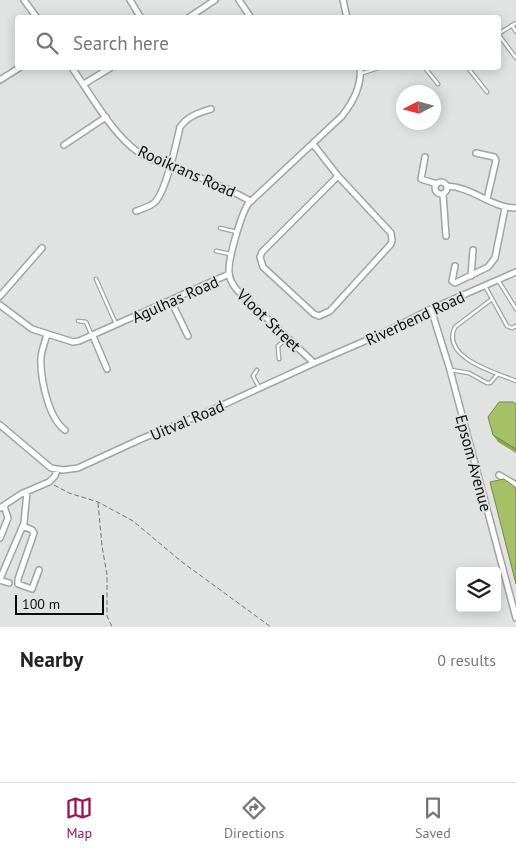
<!DOCTYPE html>
<html lang="en">
<head>
<meta charset="utf-8">
<style>
	body { margin:0; font-family:"PT Sans",sans-serif; background:#f6f6f6; color:#222 }
	.controls { position:absolute; right:15px; bottom:15px; display:grid; overflow:hidden; border-radius:5px; box-shadow:0 2px 12px #0003 }
	.controls button { width:45px; height:45px; display:grid; place-items:center; padding:0; border:0; border-bottom:1px solid #e0e0e0; background:#fff; color:#222; font:25px sans-serif }
	.compass { position:absolute; left:396px; top:85px; width:45px; height:45px; border-radius:50%; background:#fff; box-shadow:0 2px 12px #0003; rotate:264deg }
	.scale { position:absolute; left:15px; bottom:12px; width:89px; box-sizing:border-box; padding-left:5px; border:2px solid #0b0c0b; border-top:0; font-size:14px; line-height:18px; white-space:nowrap; color:#0b0c0b; -webkit-text-stroke:4px #e0e3e1; paint-order:stroke }
	.list { margin:0; padding:0; list-style:none }
	h2 { display:flex; justify-content:space-between; align-items:center; height:65px; margin:0; padding:0 20px; font-size:21px }
	h2 small { font-size:16px; font-weight:400; color:#767676 }
	.icon { flex:none; width:28px; height:28px; fill:none; stroke:currentColor; stroke-width:2; stroke-linecap:round; stroke-linejoin:round }
	.map { position:relative; flex:none; width:516px; height:627px; overflow:hidden }
	.search { position:absolute; background:#fff; box-shadow:0 2px 12px #0003; left:15px; right:15px; top:15px; height:55px; display:flex; align-items:center; gap:12px; box-sizing:border-box; padding:0 18px; border-radius:5px; color:#767676; font-size:19px }
	.sheet { height:155px; background:#fff }
	nav { display:flex; justify-content:space-around; align-items:center; box-sizing:border-box; height:70px; border-top:1px solid #e0e0e0; background:#fff; font-size:14px; color:#767676 }
	nav a { display:grid; justify-items:center; gap:2px }
	nav .on { color:#a21156 }
	.map>svg:first-child { display:block }
</style>
</head>
<body>
<div class="map">
<svg width="516" height="627" viewBox="0 0 516 627">
	<rect width="100%" height="100%" fill="#e0e3e1"/>
	<g fill="none" stroke-linecap="round" stroke-linejoin="round">
		<g stroke="#a2a4a2" stroke-width="5">
			<path id="lane" d="M 516,23 L 498,34 L 516,58
				M 512,25 L 516,32
				M 425,68 L 438,84
				M 468,68 L 487,92
				M 360,74 L 378,68
				M 220,228 L 237,232
				M 216,251 L 230,254
				M 96,279 L 116,324
				M 498,280 L 516,309
				M 485,286 L 507,326 L 512,328 L 516,326
				M 492,299 L 455,327 C 440,358 497,373 516,381
				M 78,321 L 86,322 L 92,336
				M 279,359 L 278,346 L 286,339
				M 257,370 L 253,376 L 259,387
				M 451,370 L 469,373 L 487,383 L 490,383 L 498,374"/>
		</g>
		<g stroke="#a2a4a2" stroke-width="8">
			<path id="street" d="M 24,0 L 37,18
				M 130,0 L 141,18
				M 239,0 L 251,18
				M 343,0 L 347,18
				M 188,18 L 215,0
				M 72,68 C 90,93 112,134 138,152 C 150,160 166,165 180,170 C 204,179 228,188 250,201
				M 0,80 L 19,68
				M 84,84 L 110,68
				M 313,144 L 338,176 L 391,233 L 392,240 L 391,244 L 330,311 L 319,316 L 314,314 L 263,267 L 260,257 L 262,252 L 338,176
				M 64,145 L 106,117
				M 476,153 L 494,157 L 496,160 L 487,199
				M 425,157 L 421,179 L 437,184
				M435 188a6 6 0 1 1 12 0a6 6 0 1 1-12 0Z
				M 447,186 C 473,187 491,208 516,208
				M 443,194 L 446,236
				M 136,211 C 142,209 149,207 154,203 C 166,193 176,144 180,127 C 188,116 198,113 211,109
				M 455,266 L 452,281 L 455,283 L 488,267 L 495,258 L 505,208
				M 471,276 L 473,250
				M 0,296 L 42,248
				M 171,301 L 188,336
				M 0,305 L 32,329 L 73,342 L 79,341 L 229,274
				M 431,309 L 450,370 L 516,618
				M 47,334 C 45,342 42,349 41,357 C 40,377 48,418 65,430
				M 93,336 L 107,369
				M 314,363 L 237,290 C 233,285 229,279 229,272 C 228,259 241,215 248,204 L 342,116 C 353,102 362,86 360,68
				M 0,425 L 51,468 L 63,470 L 78,468 L 141,439 L 203,414 L 314,363 L 381,334 L 431,309 L 516,272
				M 499,475 L 516,485
				M 0,508 L 21,494 L 49,482 L 55,476 L 57,470
				M 23,526 L 32,530 L 34,533 L 18,579 L 18,584 L 32,589 L 39,570
				M 0,538 L 8,518 L 4,506
				M 0,579 L 24,523 L 27,492
				M 0,580 L 9,583"/>
		</g>
		<path stroke="#727473" stroke-width="1" stroke-dasharray="5 2.5" stroke-linecap="butt" d="M 54,485 L 69,493 L 98,502 L 133,521 L 182,562 L 271,627
			M 98,503 L 102,546 L 107,575 L 107,616 L 112,627"/>
		<use href="#lane" stroke="#fff" stroke-width="2.5"/>
		<use href="#street" stroke="#fff" stroke-width="5"/>
	</g>
	<path fill="#8fa557" d="M 516,404 L 516,453 L 498,442 L 493,435 Z"/>
	<path fill="#a6c065" stroke="#748647" d="M 499,402 L 513,402 L 516,404 L 516,449 L 493,435 L 488,417 Z
		M 504,479 L 515,487 L 516,490 L 516,584 L 490,482 Z"/>
	<g text-anchor="middle" stroke-width="4" stroke-linejoin="round" paint-order="stroke">
		<g font-size="16" fill="#0b0c0b" stroke="#e0e3e1">
			<text transform="translate(187 171) rotate(24)" y="6">Rooikrans Road</text>
			<text transform="translate(175 299) rotate(-24)" y="6">Agulhas Road</text>
			<text transform="translate(415 318) rotate(-25)" y="6">Riverbend Road</text>
			<text transform="translate(269 320) rotate(44)" y="6">Vloot Street</text>
			<text transform="translate(187 420) rotate(-23)" y="6">Uitval Road</text>
			<text transform="translate(474 463) rotate(75)" y="6">Epsom Avenue</text>
		</g>
	</g>
</svg>
<div class="controls">
<button><svg class="icon" aria-label="layers" viewBox="0 0 24 24"><path d="M12 4l9 5-9 5-9-5zM3 14l9 5 9-5"/></svg></button>
</div>
<svg class="compass" viewBox="-18 -18 36 36"><path d="M0-13l5 13h-10z" fill="#e53935"/><path d="M0 13l5-13h-10z" fill="#767676"/></svg>
<div class="scale">100 m</div>
<div class="search"><svg class="icon" aria-label="search" viewBox="0 0 24 24"><circle cx="10" cy="10" r="6"/><path d="M15 15l6 6"/></svg>Search here</div>
</div>
<section class="sheet">
<h2>Nearby<small>0 results</small></h2>
<ul class="list">
</ul>
</section>
<nav>
<a class="on"><svg class="icon" aria-label="map" viewBox="0 0 24 24"><path d="M3 6l6-2 6 2 6-2v14l-6 2-6-2-6 2zM9 4v14M15 6v14"/></svg>Map</a>
<a><svg class="icon" aria-label="directions" viewBox="0 0 24 24"><path d="M12 3l9 9-9 9-9-9zM9 14v-3h6M13 9l2 2-2 2"/></svg>Directions</a>
<a><svg class="icon" aria-label="saved" viewBox="0 0 24 24"><path d="M7 4h10v16l-5-4-5 4z"/></svg>Saved</a>
</nav>
</body>
</html>
